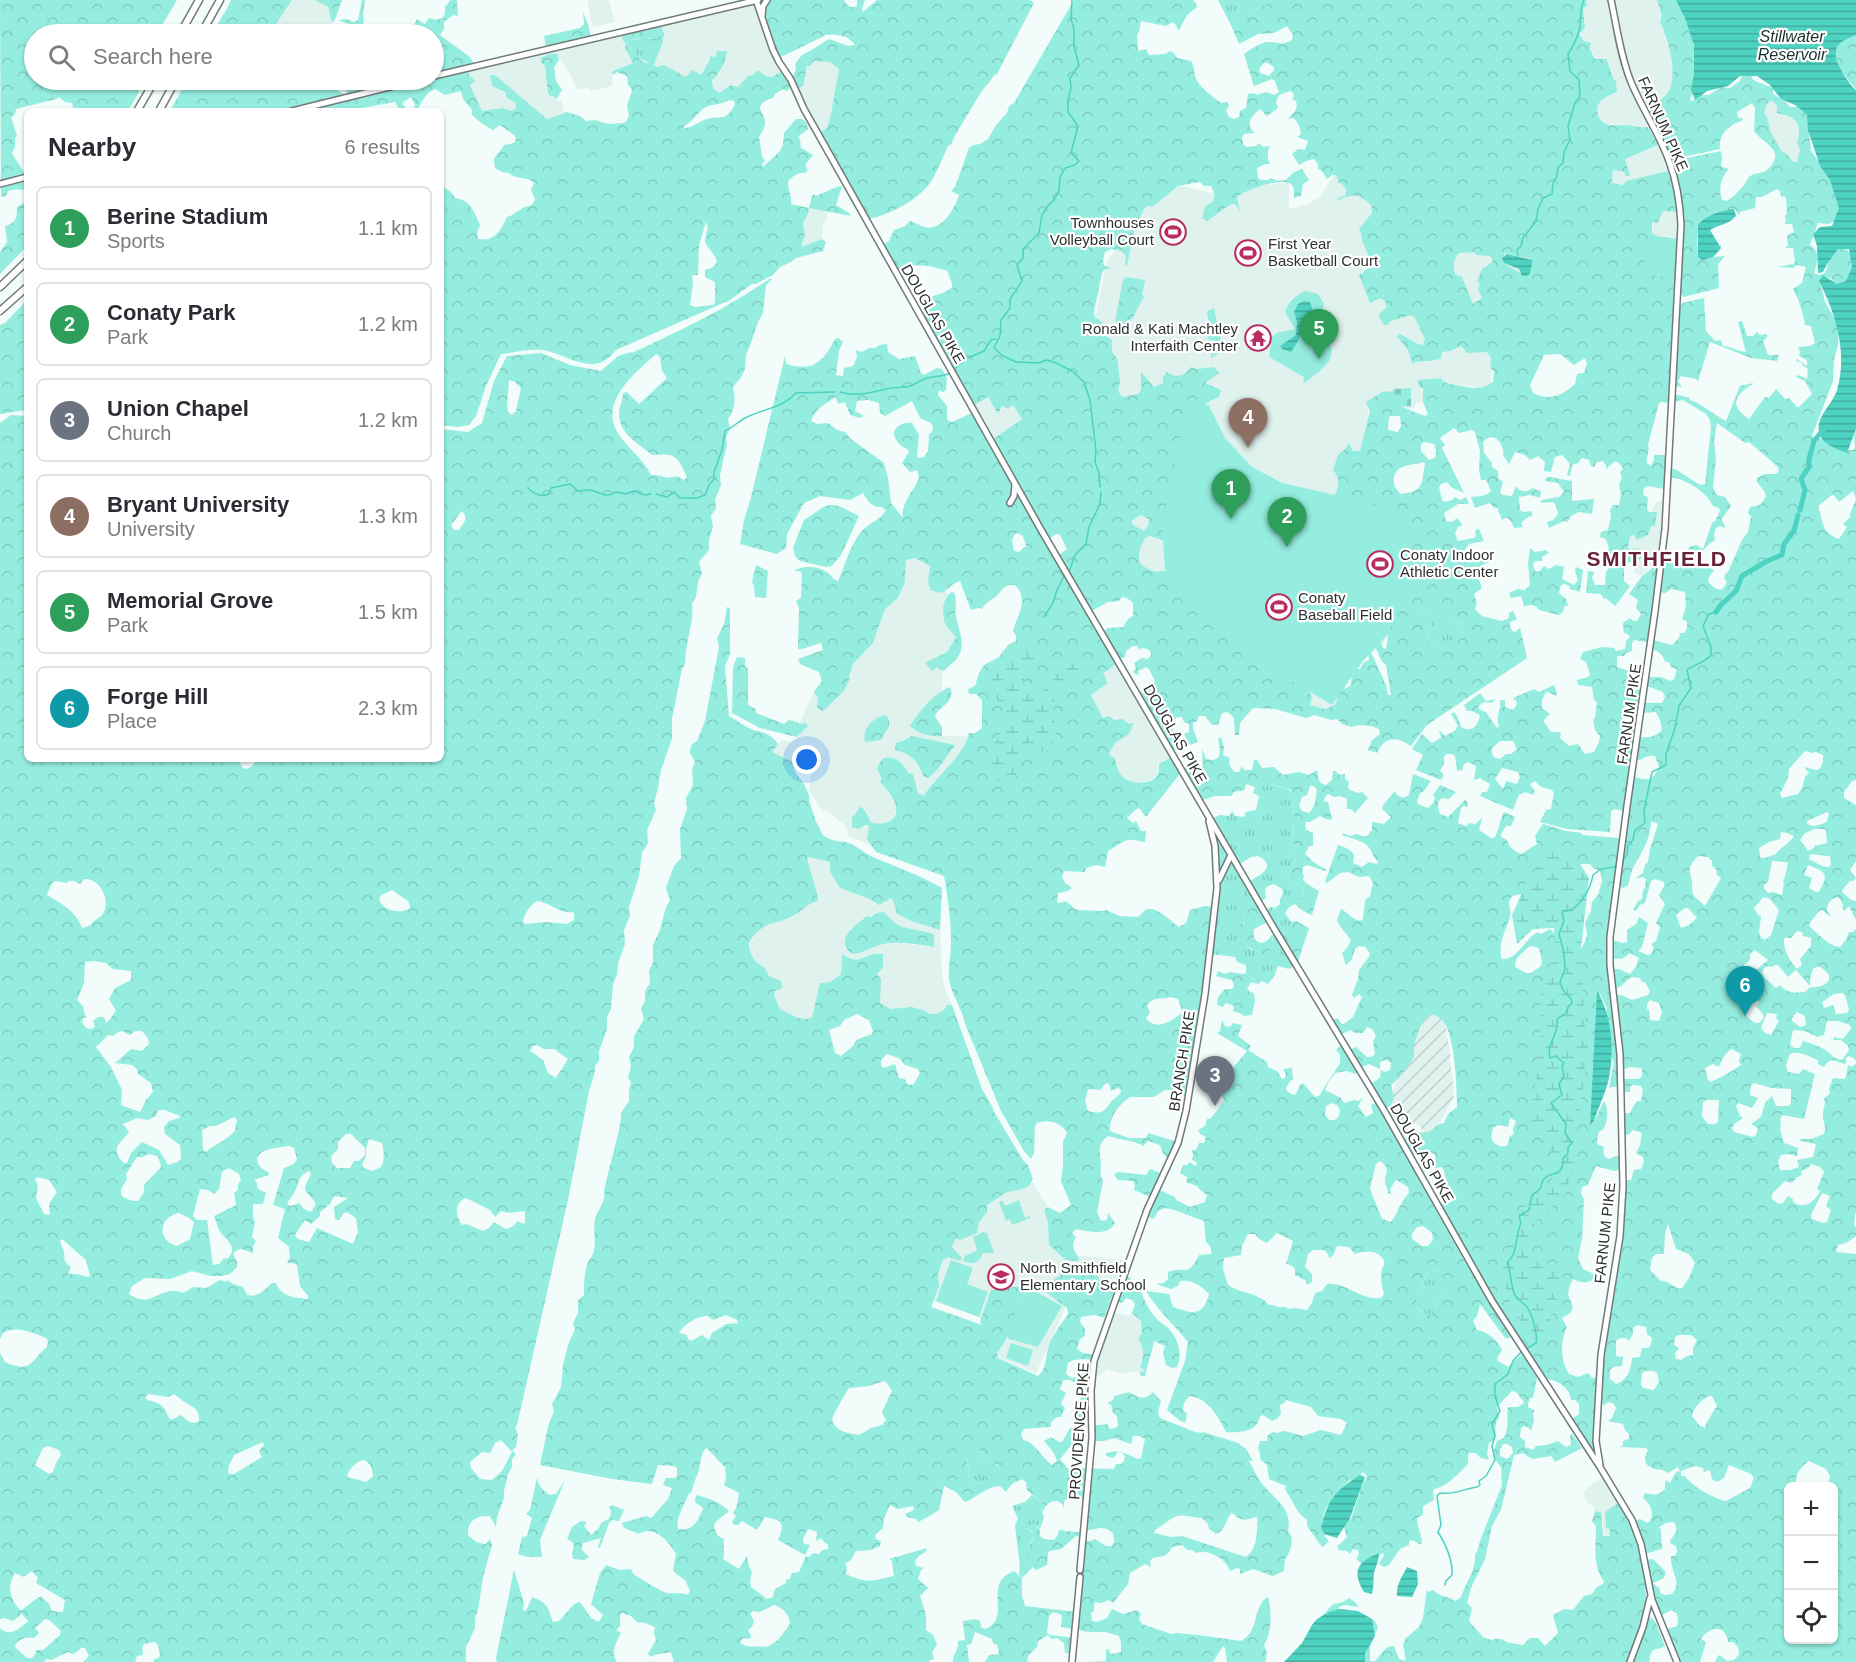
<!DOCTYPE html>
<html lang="en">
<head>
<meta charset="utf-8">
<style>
	body { margin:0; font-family:Arial,sans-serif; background:#f2f2f3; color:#2b2b33 }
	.controls { position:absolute; right:18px; bottom:18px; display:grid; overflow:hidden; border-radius:9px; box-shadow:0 2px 4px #0004 }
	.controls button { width:54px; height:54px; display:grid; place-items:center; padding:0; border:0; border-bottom:2px solid #e1e1e2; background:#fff; color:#2b2b33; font:30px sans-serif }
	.you { position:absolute; left:807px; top:760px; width:21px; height:21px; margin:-15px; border:4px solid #fff; border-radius:50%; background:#1a73e8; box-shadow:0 0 0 9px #1a73e833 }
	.badge { display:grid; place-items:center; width:39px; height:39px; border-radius:50%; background:#0b8043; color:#fff; font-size:20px; font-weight:700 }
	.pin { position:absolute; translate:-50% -50px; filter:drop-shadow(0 2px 3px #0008) }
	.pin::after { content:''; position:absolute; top:32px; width:21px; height:18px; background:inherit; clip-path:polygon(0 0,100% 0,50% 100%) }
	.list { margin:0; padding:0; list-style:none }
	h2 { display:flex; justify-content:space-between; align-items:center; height:78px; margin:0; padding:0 24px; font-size:26px }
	h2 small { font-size:20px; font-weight:400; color:#7c7c81 }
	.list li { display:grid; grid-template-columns:39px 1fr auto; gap:18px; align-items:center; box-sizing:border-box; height:84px; margin:0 12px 12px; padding:0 12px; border:2px solid #e1e1e2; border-radius:9px }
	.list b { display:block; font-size:22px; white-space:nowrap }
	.list p { margin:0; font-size:20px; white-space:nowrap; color:#7c7c81 }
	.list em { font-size:20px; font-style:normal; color:#7c7c81 }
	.icon { flex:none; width:33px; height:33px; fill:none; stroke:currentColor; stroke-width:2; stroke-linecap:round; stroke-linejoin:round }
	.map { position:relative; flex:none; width:1856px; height:1662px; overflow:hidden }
	.search { position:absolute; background:#fff; box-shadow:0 2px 4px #0004; left:24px; top:24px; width:420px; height:66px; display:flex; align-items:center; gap:15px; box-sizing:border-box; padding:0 21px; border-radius:33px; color:#7c7c81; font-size:22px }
	.panel { position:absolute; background:#fff; box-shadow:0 2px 4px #0004; left:24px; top:108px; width:420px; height:654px; border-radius:9px }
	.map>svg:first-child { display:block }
</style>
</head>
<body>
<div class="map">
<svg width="1856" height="1662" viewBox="0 0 1856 1662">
	<defs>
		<pattern id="industrial-furrows" width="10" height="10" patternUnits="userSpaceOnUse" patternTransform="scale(1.5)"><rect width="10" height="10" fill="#dff2ee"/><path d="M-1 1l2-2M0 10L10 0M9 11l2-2" fill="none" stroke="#c0d0cc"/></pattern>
		<pattern id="grass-tufts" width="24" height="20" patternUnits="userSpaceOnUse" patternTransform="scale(1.5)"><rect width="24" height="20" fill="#94eddf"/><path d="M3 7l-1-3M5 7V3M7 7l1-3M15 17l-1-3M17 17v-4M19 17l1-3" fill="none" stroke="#80ccc0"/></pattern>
		<pattern id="forest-crowns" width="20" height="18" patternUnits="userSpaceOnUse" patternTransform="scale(1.5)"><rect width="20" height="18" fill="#94eddf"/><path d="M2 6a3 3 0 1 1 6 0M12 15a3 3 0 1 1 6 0" fill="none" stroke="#80ccc0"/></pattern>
		<pattern id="wetland-marsh" width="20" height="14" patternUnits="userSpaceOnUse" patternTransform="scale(1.5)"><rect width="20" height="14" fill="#94eddf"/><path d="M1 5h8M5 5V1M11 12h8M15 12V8" fill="none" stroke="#80ccc0"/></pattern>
		<pattern id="cemetery-stones" width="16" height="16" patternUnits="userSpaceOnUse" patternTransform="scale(1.5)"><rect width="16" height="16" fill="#94eddf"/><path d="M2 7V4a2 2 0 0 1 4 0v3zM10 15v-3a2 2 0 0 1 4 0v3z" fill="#80ccc0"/></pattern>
		<pattern id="water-rules" width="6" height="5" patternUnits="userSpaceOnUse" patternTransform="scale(1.5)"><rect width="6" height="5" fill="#4ed2c1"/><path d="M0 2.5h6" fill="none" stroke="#41ab9d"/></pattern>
	</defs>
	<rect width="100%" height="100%" fill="#f2fcfa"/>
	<path fill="#dff2ee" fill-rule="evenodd" d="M 292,0 L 315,0 L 326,5 L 333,22 L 330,34 L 274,34 L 276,24 Z
		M 587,0 L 609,0 L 615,22 L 592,27 Z
		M 754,0 L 785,69 L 775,76 L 748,76 L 738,87 L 719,93 L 713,89 L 712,80 L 719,74 L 724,66 L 727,51 L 714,57 L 701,75 L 686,77 L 664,65 L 657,67 L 654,65 L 665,36 L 660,22 Z
		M 1586,0 L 1657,0 L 1662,15 L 1660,22 L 1670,53 L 1674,78 L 1671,88 L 1666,96 L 1658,102 L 1652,125 L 1644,129 L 1634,126 L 1609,124 L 1603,123 L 1599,118 L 1597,112 L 1598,104 L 1602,99 L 1617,91 L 1608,59 L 1596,59 L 1590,48 L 1591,43 L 1584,41 L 1579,33 L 1585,28 L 1583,8 L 1587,6 Z
		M 621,31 L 623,41 L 626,44 L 625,48 L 633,63 L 613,71 L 612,85 L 605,88 L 590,91 L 589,88 L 577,89 L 571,76 L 562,61 L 559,60 L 557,54 L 545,65 L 548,93 L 555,96 L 556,101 L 562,100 L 564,112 L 550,119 L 546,119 L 496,78 L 490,75 L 492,86 L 502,89 L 507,98 L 513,101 L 516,103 L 515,109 L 511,111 L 482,111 L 471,90 L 467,67 Z
		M 814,61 L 830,62 L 839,69 L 830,119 L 827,128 L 821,132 L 797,90 L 803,85 L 807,66 Z
		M 371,80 L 404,80 L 406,82 L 376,89 L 375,82 Z
		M 1770,101 L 1774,101 L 1777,106 L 1796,121 L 1799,135 L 1797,143 L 1800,150 L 1798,162 L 1792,161 L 1782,152 L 1769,131 L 1767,116 L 1764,113 L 1767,104 Z
		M 1661,144 L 1672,170 L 1624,185 L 1612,183 L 1613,170 L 1625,172 L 1629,175 L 1625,159 Z
		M 1337,171 L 1560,263 L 1494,351 L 1490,388 L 1421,381 L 1424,401 L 1416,403 L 1414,408 L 1368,412 L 1371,470 L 1407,596 L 1381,649 L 1367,654 L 1350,671 L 1338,715 L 1283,705 L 1130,571 L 1093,329 L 1107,260 L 1130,233 L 1144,196 L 1182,186 L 1232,198 L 1250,187 L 1289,182 L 1289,209 L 1308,204 L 1319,197 Z
		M 809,208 L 827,211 L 827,218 L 826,222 L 823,223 L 822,240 L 802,247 L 802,243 L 805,236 L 803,223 Z
		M 1663,211 L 1679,211 L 1680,239 L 1657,236 L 1653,234 L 1652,224 L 1661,219 Z
		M 987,397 L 1000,413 L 1002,406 L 1007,407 L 1013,405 L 1022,418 L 992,441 L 971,407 Z
		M 1657,501 L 1666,501 L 1662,563 L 1652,566 L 1640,576 L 1634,572 L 1634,562 L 1628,547 L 1630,536 L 1651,526 L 1655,526 L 1657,512 L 1651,512 Z
		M 915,558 L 930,566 L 928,581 L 930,589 L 942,593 L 946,591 L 947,595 L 944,599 L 956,637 L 947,652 L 935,668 L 937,667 L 940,670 L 944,670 L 942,677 L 942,691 L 933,699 L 930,736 L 968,736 L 959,755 L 932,783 L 924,796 L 918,793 L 911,774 L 904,766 L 879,770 L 880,782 L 893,798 L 897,808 L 892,820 L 886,824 L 877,824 L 869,822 L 869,817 L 861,806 L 861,828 L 867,825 L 870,829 L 867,840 L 868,844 L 848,836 L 846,826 L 825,810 L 823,812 L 809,790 L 811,776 L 800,757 L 796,757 L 793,762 L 772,752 L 778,744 L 784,740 L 792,743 L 807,727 L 799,724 L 797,722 L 800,722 L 814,692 L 818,698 L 817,706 L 818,709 L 823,711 L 844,691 L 853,664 L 873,643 L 885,609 L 898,598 L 905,582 L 906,560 ZM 886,715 L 890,725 L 888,730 L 881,740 L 875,741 L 875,719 ZM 910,737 L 923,738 L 936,742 L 954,745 L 937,770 L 929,778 L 924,777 L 913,758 L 896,743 Z
		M 1118,662 L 1174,756 L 1168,761 L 1162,763 L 1158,767 L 1158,774 L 1152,779 L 1140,783 L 1130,782 L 1122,777 L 1117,769 L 1115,757 L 1110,757 L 1109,754 L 1113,745 L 1133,724 L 1129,724 L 1114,720 L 1103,719 L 1091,695 L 1108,683 L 1102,674 Z
		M 806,857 L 830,862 L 857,894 L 883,903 L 892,898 L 897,914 L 911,921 L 940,930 L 942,974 L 945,989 L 952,1005 L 947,1005 L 944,1010 L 937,1014 L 930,1014 L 923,1010 L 911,1007 L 891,1009 L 880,1003 L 877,974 L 880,952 L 858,960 L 841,957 L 842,963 L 841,974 L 830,982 L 820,983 L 812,1017 L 807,1019 L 798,1018 L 780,1009 L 774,995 L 775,978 L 769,976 L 751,955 L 749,944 L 762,926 L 794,916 L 808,904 L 818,901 ZM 876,913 L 886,913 L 895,923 L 902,927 L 931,933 L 933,947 L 888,942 L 872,948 L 850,929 Z
		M 1033,1183 L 1064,1233 L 1070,1255 L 1128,1260 L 1120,1280 L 1072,1275 L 1065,1308 L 1036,1373 L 996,1356 L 1001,1325 L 930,1300 L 930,1268 L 991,1195 Z
		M 1111,1311 L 1128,1316 L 1132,1313 L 1141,1321 L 1144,1353 L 1140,1367 L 1145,1369 L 1143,1372 L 1120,1373 L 1107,1369 L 1100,1376 L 1092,1374 Z
		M 1605,1476 L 1620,1501 L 1612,1507 L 1609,1528 L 1611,1534 L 1604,1536 L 1601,1512 L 1595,1511 L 1594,1506 L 1587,1503 L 1584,1492 L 1588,1487 Z"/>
	<path fill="url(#industrial-furrows)" d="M 1447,1000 L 1445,1025 L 1450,1051 L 1450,1063 L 1454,1087 L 1453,1099 L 1434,1133 L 1425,1134 L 1418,1124 L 1412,1124 L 1410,1127 L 1412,1136 L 1407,1146 L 1387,1109 L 1417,1021 Z"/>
	<path fill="url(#grass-tufts)" fill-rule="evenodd" d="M 1218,0 L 1272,0 C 1266,7 1240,19 1230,23 Z
		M 664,33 C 664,44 657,55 654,65 L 637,57 L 631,48 L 626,44 L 629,40 L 638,39 L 643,37 L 651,39 Z
		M 1426,608 L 1458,621 C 1466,635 1463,636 1453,647 L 1438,647 L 1429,644 L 1427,639 L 1431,617 L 1422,613 L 1422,609 Z
		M 1265,785 C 1274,786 1288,785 1293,794 L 1294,824 L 1291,838 L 1296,850 L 1296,857 L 1287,880 L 1299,884 L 1304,890 L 1300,903 L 1303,911 L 1295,904 L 1289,907 L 1285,913 L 1291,922 L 1296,921 L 1289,928 L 1275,930 L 1265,911 L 1271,907 L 1275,908 L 1280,904 L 1280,899 L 1283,894 L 1282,889 L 1274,884 L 1268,886 L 1265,889 L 1266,898 L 1243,913 L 1244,921 L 1242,925 L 1246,946 L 1251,950 L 1273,941 L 1272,935 L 1276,932 L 1296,965 L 1289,969 L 1278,966 L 1274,977 L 1268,984 L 1262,981 L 1258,984 L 1246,973 L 1246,965 L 1237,962 L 1235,957 L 1210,954 L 1218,886 L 1211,819 L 1220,815 L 1229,816 L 1232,811 L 1235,816 L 1244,817 L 1246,812 L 1256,810 L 1259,796 L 1253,793 L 1255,787 ZM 1258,856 C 1279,867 1258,876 1248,882 L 1237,866 L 1251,857 Z
		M 1440,1268 L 1443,1268 L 1445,1270 L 1441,1281 L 1441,1294 L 1434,1314 C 1426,1317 1421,1311 1416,1306 L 1416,1298 L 1427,1273 Z
		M 972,1448 C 982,1450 981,1456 988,1461 C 994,1465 996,1463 1000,1470 L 986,1480 L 985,1484 L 970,1479 L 967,1460 Z
		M 1032,1495 L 1046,1506 L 1042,1512 L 1044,1517 L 1040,1529 L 1037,1525 L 1027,1528 L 1035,1535 L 1027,1548 L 1030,1554 L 1033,1567 L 1022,1578 L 1019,1574 L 1020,1567 L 1015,1526 L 1018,1518 L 1012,1506 L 1025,1502 Z"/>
	<path fill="url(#forest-crowns)" fill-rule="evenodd" d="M 0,0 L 177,0 L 157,34 L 34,34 L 34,80 L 139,80 L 139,92 L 128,111 L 74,111 L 72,103 L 65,102 L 59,97 L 56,99 L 16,109 L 15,114 L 11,117 L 17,136 L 15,138 L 15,147 L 12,153 C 16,162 23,167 25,177 L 27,177 L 27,189 L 21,190 L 17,189 L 8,191 L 6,196 L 1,197 Z
		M 231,0 L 292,0 L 276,24 L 274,34 L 213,34 C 217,29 217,25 220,20 C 224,13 228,8 231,0 Z
		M 315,0 L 342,0 L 334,22 L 331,20 L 328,7 Z
		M 362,0 L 365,0 L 363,15 L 364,23 C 357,27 346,24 339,20 L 346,19 L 354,22 L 358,20 Z
		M 450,0 L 457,0 L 458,16 L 453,15 L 444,22 L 444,29 L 440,35 L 470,57 L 474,64 L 467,67 L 469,75 L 475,81 L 470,85 L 482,111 L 503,108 L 511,111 L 515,109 L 516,103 L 507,98 L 505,92 L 492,86 L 490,75 L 495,75 L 547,119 L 567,112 L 580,116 L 586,121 L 595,120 L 608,124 L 624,123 L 627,120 L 629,115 L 627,106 L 632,90 L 628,85 L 627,76 L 617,72 L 614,75 L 612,73 L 613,71 L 633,63 L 625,48 L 626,44 L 623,41 L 621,31 L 660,22 L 664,34 C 654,40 655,38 645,38 C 640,37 635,40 629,40 L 626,44 C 635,50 637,63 651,63 L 657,67 L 664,65 L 686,77 L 692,70 L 701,75 L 710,60 L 710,56 L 716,57 L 717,51 L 727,51 C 725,64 722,71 712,80 L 713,88 L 719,93 L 731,85 L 738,87 L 748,76 L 753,75 L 758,70 C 770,82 773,76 785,69 L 791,79 L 796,70 L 795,64 L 802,55 L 810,51 L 829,39 L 848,46 L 855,45 C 850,36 836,33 826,35 L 779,58 L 756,0 L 844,0 C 846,5 851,9 857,6 L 857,0 L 865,0 L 862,9 L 863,12 L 877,0 L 1030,0 L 1034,3 L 997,74 L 994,75 C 990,83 984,87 980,94 C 973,105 967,116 960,127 C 957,133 953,137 952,144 L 948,146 C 943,157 938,170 932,180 C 921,199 889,215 869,219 L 821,132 L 827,128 L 830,119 L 839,69 L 830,62 L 814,61 L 810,66 L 807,66 L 803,86 L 797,89 L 794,86 L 786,91 L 783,89 L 775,94 L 773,98 C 767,99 760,103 760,109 C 767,123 767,124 759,137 L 762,156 L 765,161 L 762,164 L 763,167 L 780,151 L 783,145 L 784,133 L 796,119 L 802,119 L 807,123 L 808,129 L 798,137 L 800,139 L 801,148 L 813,155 L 805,165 L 808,170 L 805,173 C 799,172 791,177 788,182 C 788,191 792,196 791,204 L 809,208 L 812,196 L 814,194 L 816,196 C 824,193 834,187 842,186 L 836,205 L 849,213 L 851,216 L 809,208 L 808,214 L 803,223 L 805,236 L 802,243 L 802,247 L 822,239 L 826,242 L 823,251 L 796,258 L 791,262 L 780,267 L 773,275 L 756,284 L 752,284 L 730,300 L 616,350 C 594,379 570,355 543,350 C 531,348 514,353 501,354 L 486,386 L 476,416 L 469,425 L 458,427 L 441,425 L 441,185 L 451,192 L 455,198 C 471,200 474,212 480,225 L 477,233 L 478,239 C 495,242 501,230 507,217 C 514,215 514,213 520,210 C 527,204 532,209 535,199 L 531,190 L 534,183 C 526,175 517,181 509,173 L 502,172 L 495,168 C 495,165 494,163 494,160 C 494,156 502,150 504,145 L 514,143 L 516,139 L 514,135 L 500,125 L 493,130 L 481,123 L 472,115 L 472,110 L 463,99 L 461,91 L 445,95 L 435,89 C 427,91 420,104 417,111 L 413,111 L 415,105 L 411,97 L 403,102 L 403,105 L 409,111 L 400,111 L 395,102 L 345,111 L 316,111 L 315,106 L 290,111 L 170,111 L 187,80 L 325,80 C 336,83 338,96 348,94 L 344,86 L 345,80 L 356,80 L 364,82 L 366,80 L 371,80 L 375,82 L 376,89 L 405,82 L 404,80 L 434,80 L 434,34 L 405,34 L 409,24 L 414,25 L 417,19 L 425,24 L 429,18 L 436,20 L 443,18 L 445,12 L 445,6 L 448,4 ZM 730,100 L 734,101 L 735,104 C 726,123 720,115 707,119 C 698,122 692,128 684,128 L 684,126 C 694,121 697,112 706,107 C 712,104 721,105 730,100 ZM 706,222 C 710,229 705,233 705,241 C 706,247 715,253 717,262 L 712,268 L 705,270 L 705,277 L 715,282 L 715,302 L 713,305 L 695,307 L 690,305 L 693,284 L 692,275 L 698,275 L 699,245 Z
		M 1074,0 L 1193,0 L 1197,5 L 1197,7 L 1187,15 L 1179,30 L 1178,30 L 1176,25 L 1173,22 L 1166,26 L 1141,21 L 1139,32 L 1137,35 L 1138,51 L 1146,49 L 1149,55 L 1165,54 L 1170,51 L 1174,53 L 1177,58 L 1191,61 C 1194,66 1194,70 1195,76 C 1199,88 1211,95 1221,103 L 1227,102 L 1229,105 L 1226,111 L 1229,117 L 1234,119 L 1239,117 L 1240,111 L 1246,108 L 1248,94 L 1255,93 L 1256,95 L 1266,92 L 1274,95 L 1279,92 L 1275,81 L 1272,79 L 1254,86 L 1244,54 C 1250,50 1259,43 1267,42 C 1280,41 1278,47 1292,40 L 1293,35 L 1287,26 L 1274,33 L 1258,34 L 1239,44 L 1230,23 C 1239,19 1266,7 1272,0 L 1586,0 L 1587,6 L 1583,8 L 1585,28 L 1579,34 L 1584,41 L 1591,43 L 1590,49 L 1595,59 L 1608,59 L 1607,60 L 1614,80 L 1616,81 L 1617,92 C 1607,96 1594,101 1598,115 C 1599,118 1601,121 1604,123 C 1612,127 1625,124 1633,126 C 1639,127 1642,128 1648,127 L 1658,145 L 1625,159 L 1630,176 L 1625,176 L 1625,172 L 1613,170 L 1612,183 L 1623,185 L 1626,181 L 1668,171 L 1673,187 L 1677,212 L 1663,211 L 1658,223 L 1653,222 L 1652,224 L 1652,233 L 1657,236 L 1678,239 L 1669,403 L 1662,402 L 1659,403 L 1648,445 C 1650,451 1646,457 1647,463 L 1651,466 L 1654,460 L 1654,455 L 1666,455 L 1664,489 L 1648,486 L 1644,488 L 1643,495 L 1648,497 L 1647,509 L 1649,512 L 1657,512 L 1655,526 L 1651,526 L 1648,535 L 1637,540 L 1634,535 L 1630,536 L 1628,547 L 1630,550 L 1638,548 L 1644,552 C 1641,562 1635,561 1626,563 L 1624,566 L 1624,581 L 1630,586 L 1616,605 L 1615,606 L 1606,598 L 1604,599 L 1601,594 L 1586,593 L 1588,571 L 1594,572 L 1592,577 L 1595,585 L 1605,585 L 1606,572 L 1608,570 L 1609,564 L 1607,560 L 1601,557 L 1599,553 L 1606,552 L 1609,548 L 1606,539 L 1600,537 L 1601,532 L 1608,530 L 1611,516 L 1610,510 L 1613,505 L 1619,505 L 1621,495 L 1619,485 L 1622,477 L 1620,473 L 1623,468 L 1619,463 L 1615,461 L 1606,469 L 1606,465 L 1603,461 L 1597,462 L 1594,467 L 1591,466 L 1589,460 L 1582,458 L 1578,463 L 1572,465 L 1570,476 L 1567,475 L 1570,464 L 1562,455 L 1555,457 L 1551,472 L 1544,471 L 1545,462 L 1538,456 L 1530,460 L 1525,455 L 1515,452 L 1509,464 C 1507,461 1505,458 1503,455 C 1503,453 1504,452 1503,450 C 1501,439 1491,432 1483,442 L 1484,453 L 1492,463 L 1492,467 L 1498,471 L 1498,478 L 1503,482 L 1500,492 L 1502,495 L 1512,496 L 1516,486 C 1520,493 1527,492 1533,488 L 1541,492 L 1540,498 L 1530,495 L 1519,497 L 1520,510 L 1523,512 L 1532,511 L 1532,516 L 1528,517 L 1521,523 L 1523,527 L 1514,528 L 1511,521 L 1506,517 L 1502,520 L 1497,507 L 1494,508 L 1490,503 L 1475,508 L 1471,497 C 1477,496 1486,497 1491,491 L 1486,480 L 1481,480 L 1479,470 L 1480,451 L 1475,432 L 1472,430 L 1459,433 L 1454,428 L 1440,438 L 1445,445 L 1442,448 L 1464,493 L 1451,487 L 1447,482 L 1441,484 L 1439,487 L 1442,500 L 1445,502 L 1452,500 L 1455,497 L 1460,500 L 1466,497 L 1469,504 L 1458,504 L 1444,513 L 1446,521 L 1452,522 L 1457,518 L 1462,524 L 1461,526 L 1458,527 L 1455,533 L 1458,541 L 1474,538 L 1476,535 L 1475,530 L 1479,529 L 1484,541 L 1469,544 L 1464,551 L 1462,557 L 1467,561 L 1478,559 L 1489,554 L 1491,561 C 1470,569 1477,572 1482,588 L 1474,594 L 1477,603 L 1475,609 L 1482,616 L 1502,621 L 1509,618 L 1509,613 L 1513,611 L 1517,619 L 1510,622 L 1510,626 L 1512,631 L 1515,632 L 1520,628 L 1527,658 L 1427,725 L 1411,746 C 1397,736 1385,736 1377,753 L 1368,750 L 1372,740 L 1380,734 L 1379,729 C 1371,725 1359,724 1352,727 L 1342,724 L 1337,719 L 1331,720 L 1314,715 L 1306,718 L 1275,709 L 1253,708 L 1240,723 L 1239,735 L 1235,735 L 1234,718 L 1228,712 L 1222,713 L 1218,725 L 1212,725 L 1205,716 L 1199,716 L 1197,721 L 1193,723 L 1193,728 L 1198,742 L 1190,745 L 1184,734 L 1189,732 L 1189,724 L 1184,722 L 1182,717 L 1177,717 C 1169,727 1175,737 1179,748 L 1172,751 L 1138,693 L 1153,684 L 1155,681 L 1149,669 L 1146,667 L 1138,671 L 1139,676 L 1133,672 L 1136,668 L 1134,663 L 1142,658 L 1147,659 L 1151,656 L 1151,653 L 1148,649 L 1142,648 L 1140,650 L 1137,646 L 1133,646 L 1126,651 L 1125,657 L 1118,660 L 1118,662 L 1111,668 L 1103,673 L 1108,683 L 1091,695 L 1103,718 L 1109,716 L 1114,720 L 1122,719 L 1129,724 L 1134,723 L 1129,734 L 1115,743 L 1109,754 L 1111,757 L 1115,757 C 1116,763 1117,770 1121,775 C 1128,785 1151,786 1158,774 C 1159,771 1159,768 1159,764 L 1174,756 L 1182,769 L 1188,766 L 1196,768 L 1203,766 L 1202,749 L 1206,759 L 1214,760 L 1219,757 L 1220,750 L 1218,739 L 1221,737 L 1224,747 L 1223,755 L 1230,758 L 1229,764 L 1234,772 L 1239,772 L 1242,766 L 1244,770 L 1252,770 L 1254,760 L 1257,760 L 1262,768 L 1274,767 L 1283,775 L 1299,772 L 1309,775 L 1317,770 C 1319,775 1316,783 1326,785 L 1332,780 L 1333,771 L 1335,771 L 1340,775 L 1345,774 L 1345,779 L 1349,782 L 1348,787 L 1350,790 L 1357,793 L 1362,792 L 1368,798 L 1355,813 L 1351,809 L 1347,809 L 1347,800 L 1346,798 L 1339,796 L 1334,797 L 1328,794 L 1325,797 L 1324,801 L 1328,802 L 1332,819 L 1329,820 L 1320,816 L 1310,822 L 1305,822 L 1306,830 L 1313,833 L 1313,846 L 1309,846 L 1305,854 C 1310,859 1319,867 1326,869 L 1325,871 L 1307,865 L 1303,867 L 1302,873 L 1304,875 L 1303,880 L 1307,884 L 1319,891 L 1312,915 L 1303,911 L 1300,903 L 1304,890 L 1299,884 L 1287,880 L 1296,857 L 1296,850 L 1291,838 L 1294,824 L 1293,794 L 1291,790 L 1280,786 L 1265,785 L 1255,787 L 1246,784 L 1245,790 L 1234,792 L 1231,796 L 1215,796 L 1200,801 L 1182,771 L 1146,817 L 1139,808 L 1135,810 L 1127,818 L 1133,823 L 1136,821 L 1141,831 L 1146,831 L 1145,842 C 1140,842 1134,839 1130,840 C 1122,840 1115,848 1108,851 L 1105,867 L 1097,865 L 1086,868 L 1085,872 L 1064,871 L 1062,877 L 1065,883 L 1072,888 L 1068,891 L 1058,893 L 1057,902 L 1059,903 L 1066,901 L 1075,909 L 1080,910 L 1100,911 L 1106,910 L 1120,916 L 1137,917 C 1140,916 1142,913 1144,911 C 1155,903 1171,922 1179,927 L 1186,923 L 1190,910 L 1205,906 L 1215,907 L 1188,1097 L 1174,1093 L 1172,1090 L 1165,1090 L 1154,1097 L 1130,1097 C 1119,1105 1109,1116 1110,1131 L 1129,1138 L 1146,1138 L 1148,1133 L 1178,1142 L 1170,1159 L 1163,1154 L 1160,1145 L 1148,1141 L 1143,1146 C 1137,1141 1117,1139 1108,1136 C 1098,1143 1099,1152 1101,1162 C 1101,1169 1099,1175 1103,1181 L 1097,1212 L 1101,1221 L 1107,1220 L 1108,1213 L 1115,1223 C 1107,1237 1090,1231 1076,1229 L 1072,1233 L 1076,1237 C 1070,1246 1075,1251 1079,1258 L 1079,1261 L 1066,1260 L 1049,1245 L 1048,1222 L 1044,1210 L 1048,1207 L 1060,1213 L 1071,1205 L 1061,1181 L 1063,1165 L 1063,1142 L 1067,1133 C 1061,1122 1048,1119 1037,1123 L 1035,1126 L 1034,1153 L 1031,1159 L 1024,1151 L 1001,1111 L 965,1024 C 962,1008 952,996 949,980 C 948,967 951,954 951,942 C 951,920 948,899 944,876 L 876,852 L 867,840 L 869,826 L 866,825 L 858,829 L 852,827 L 852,818 L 861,806 L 869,817 L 870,822 C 889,828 904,816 892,797 C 889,791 884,787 880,782 L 881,778 L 877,768 L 882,759 C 895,754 902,763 909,773 L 913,774 L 918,793 L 924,796 C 937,773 962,760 969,733 L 975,733 L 982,728 L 982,700 L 976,694 L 969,694 L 968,689 L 975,686 L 979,673 L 984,665 L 999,657 L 1008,645 L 1016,641 L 1016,636 L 1013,631 C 1017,615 1030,600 1015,585 C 1000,585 1004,591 994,598 C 988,602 986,602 982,609 L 978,608 L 971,610 L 960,581 C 953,583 948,589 942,593 L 930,590 L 928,581 L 930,566 L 915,558 L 906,560 L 905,582 L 898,598 L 885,609 L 873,643 L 853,664 L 849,676 L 850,678 L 844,691 L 823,711 L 818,709 L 817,706 L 818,698 L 814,692 L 822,681 L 819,672 L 800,664 L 798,659 L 823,650 L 821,643 L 802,649 L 798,649 L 799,608 L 796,601 L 801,598 L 802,574 L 800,571 L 794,571 C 803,565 817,566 827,572 C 832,575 832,579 838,581 C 845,566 850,545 861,532 C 868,523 881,520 886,510 L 881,507 C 872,508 867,500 863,493 L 850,500 L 820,496 L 804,503 L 787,534 L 786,548 L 777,554 L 740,544 L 744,520 L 750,501 L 785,356 L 786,364 C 814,372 823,362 835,339 L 838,338 L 843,342 L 839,351 L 836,375 L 843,376 L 844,368 L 853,366 L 857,357 L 856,350 L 862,352 L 869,348 L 875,348 L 880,345 L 887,344 L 888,352 L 899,359 L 915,356 L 921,373 L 924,375 L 937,368 L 942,369 L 947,378 L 946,390 L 943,392 L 939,390 L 938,395 L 947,406 L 947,420 L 952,422 L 974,412 L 992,440 L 1022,419 L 1013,405 L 1008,409 L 1002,406 L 998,414 L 988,397 L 971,407 L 920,314 L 931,307 L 931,297 L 945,292 L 952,288 C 953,281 948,277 948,271 L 929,266 L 908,265 L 903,277 L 899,278 L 882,245 L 889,241 L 894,230 L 905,226 L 910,221 C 916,223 924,228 929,228 C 945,227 955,207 959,195 L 951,191 L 955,187 L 969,148 L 973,145 L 980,144 L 988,139 L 996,125 L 1007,113 L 1009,106 L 1014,103 ZM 1266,62 L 1274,67 L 1274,70 L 1269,76 L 1260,73 L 1259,69 L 1264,63 ZM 1290,91 L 1293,93 L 1294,96 L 1292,99 L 1296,101 C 1299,111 1292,113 1288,119 L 1293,118 C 1297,120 1301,129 1301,134 L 1297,137 L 1308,141 L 1305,150 L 1298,149 L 1292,154 L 1299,165 L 1306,161 L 1314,159 L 1318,164 L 1318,169 L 1322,171 L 1327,179 L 1332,175 L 1336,175 L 1339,183 L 1342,184 L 1346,189 L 1346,195 L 1337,199 L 1340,201 L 1342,198 C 1345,198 1348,196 1351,196 C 1359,194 1365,200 1371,205 L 1372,213 L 1359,229 C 1362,234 1361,237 1363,243 C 1369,257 1375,267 1359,275 L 1370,303 L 1380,298 L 1385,301 L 1387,307 L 1379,314 L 1379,317 L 1384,325 L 1388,325 L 1391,321 L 1411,315 L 1415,318 L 1425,339 L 1423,345 L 1418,344 L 1400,334 L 1397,336 L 1408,350 L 1412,363 C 1421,360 1436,362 1441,358 L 1442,352 L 1450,351 L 1461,346 L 1467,353 L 1487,352 L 1491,358 L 1490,368 L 1494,371 L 1493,382 L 1484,387 L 1473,388 L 1450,384 L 1444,382 L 1441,378 L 1418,380 L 1419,386 L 1423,389 L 1423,402 L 1428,414 L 1425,416 C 1417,413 1409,410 1400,406 L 1396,391 L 1382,392 L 1366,402 L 1370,411 L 1360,451 L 1353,451 L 1349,443 L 1346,448 L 1338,455 L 1333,470 C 1340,477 1340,490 1333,497 L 1387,628 L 1388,635 L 1386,649 L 1383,648 L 1380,642 L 1374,646 C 1380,652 1377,658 1386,665 L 1391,695 L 1388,695 L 1386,685 L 1371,652 L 1368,653 L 1369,660 L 1364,662 L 1360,669 L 1354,669 L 1350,686 L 1338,692 L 1338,696 L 1335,705 L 1325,709 L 1310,705 L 1312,696 L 1304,685 L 1205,406 L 1206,403 L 1219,397 L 1221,390 L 1205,383 L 1219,373 L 1214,367 L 1197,369 L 1191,367 C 1185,376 1176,379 1167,372 L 1163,377 L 1163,383 L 1154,387 L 1141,372 L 1141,390 L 1138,394 L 1122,397 L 1118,391 L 1120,382 L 1117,358 L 1112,352 L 1112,340 L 1106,336 C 1103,324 1107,324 1095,318 L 1094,312 L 1102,273 L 1104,270 L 1111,268 L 1104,265 L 1103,261 L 1105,252 L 1111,249 L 1122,251 L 1126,257 L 1125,264 L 1127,266 L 1134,231 L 1144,209 L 1147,206 L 1154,206 L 1178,186 L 1200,182 L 1204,186 L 1211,186 C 1216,196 1217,201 1205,206 L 1202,218 L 1207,221 L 1231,204 L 1235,204 L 1242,214 L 1239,208 L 1237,197 C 1246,190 1280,177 1291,184 C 1295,187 1294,194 1294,198 L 1301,196 L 1303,184 L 1309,180 L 1302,169 L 1294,172 L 1286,180 L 1279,181 L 1270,178 L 1268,180 L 1261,180 L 1258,178 L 1257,168 L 1265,164 L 1270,164 C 1267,159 1267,150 1270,146 L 1263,147 L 1259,143 L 1256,146 L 1246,147 L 1243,144 L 1242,138 L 1244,134 L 1255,133 C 1244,125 1252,115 1260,109 L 1267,116 L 1278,108 L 1276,102 L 1279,95 ZM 1474,252 L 1476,255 L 1490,256 L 1493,261 L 1490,264 L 1482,269 L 1477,281 L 1480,284 L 1478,289 L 1482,298 L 1473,304 L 1462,277 L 1455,274 C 1453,266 1453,260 1459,253 ZM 1504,253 L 1532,259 L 1533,262 L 1529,274 L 1524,275 L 1505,264 ZM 1560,354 L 1574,365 L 1585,358 L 1587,363 L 1584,373 L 1577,374 L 1575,384 C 1562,396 1549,401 1533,393 L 1530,385 L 1544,355 ZM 836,397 L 838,404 L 845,402 L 850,415 L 860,418 L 864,416 L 855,411 L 857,401 L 868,400 L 879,403 L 880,413 L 885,416 L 912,401 L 920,418 L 931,423 L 933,427 L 932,432 L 929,434 L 928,451 L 924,457 L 918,458 L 917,456 L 919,435 L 912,423 C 905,422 897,425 894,432 C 894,440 900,446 907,449 L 909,452 L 902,463 L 910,472 L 917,470 L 919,478 C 914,491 900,504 903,518 L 891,503 L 888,478 L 884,463 L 851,439 L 845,432 L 837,430 L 828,423 L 817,424 L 811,421 C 816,408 825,404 836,397 ZM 1391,416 L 1400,416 L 1401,426 L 1398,432 L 1388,430 L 1389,417 ZM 1424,442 L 1434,444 C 1436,449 1437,453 1435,458 L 1429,460 L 1421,451 L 1421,444 ZM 1424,462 L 1425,464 L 1422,482 L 1418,489 L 1412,492 L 1401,494 C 1395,488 1393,485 1394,477 C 1397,464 1413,465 1424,462 ZM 1141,515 L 1149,519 L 1148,526 L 1144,531 L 1133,525 L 1131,521 ZM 1017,533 L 1023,536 L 1026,546 L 1019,552 L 1014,551 L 1012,541 L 1014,535 ZM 1056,534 L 1060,535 L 1067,549 L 1057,556 L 1048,540 ZM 1150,536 L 1165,541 L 1169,570 L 1155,572 C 1151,569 1144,568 1141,564 C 1136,557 1141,545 1145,538 ZM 1122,597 L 1127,598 L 1133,603 L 1133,616 L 1128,619 L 1123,627 L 1108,628 L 1102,632 L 1090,612 L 1108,602 L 1119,601 ZM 1422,609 L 1426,609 L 1458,621 C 1466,635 1463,636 1453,646 L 1438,647 L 1429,644 C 1424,632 1431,630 1433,621 L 1431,617 L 1422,613 ZM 1310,786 L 1313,786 L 1317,789 C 1316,797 1315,808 1309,813 L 1302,811 L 1299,806 L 1302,797 L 1307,795 ZM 1171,997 L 1178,999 L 1182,1011 L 1182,1013 C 1171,1021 1156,1032 1146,1018 L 1150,1013 L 1147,1005 C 1154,996 1161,1000 1171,997 ZM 1106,1083 L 1109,1084 L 1111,1091 L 1118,1088 L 1120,1089 L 1121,1092 C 1118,1097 1113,1099 1110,1103 C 1103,1113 1102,1114 1088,1111 L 1085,1101 L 1088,1090 L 1091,1089 L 1100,1090 Z
		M 1657,0 L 1680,0 L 1693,40 L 1698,76 L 1690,100 L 1692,101 L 1701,95 L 1709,95 L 1721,87 L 1730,88 L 1740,81 L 1743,74 L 1750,74 L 1753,80 L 1773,88 L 1773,94 L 1786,102 L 1790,107 L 1796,107 L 1798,105 L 1811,116 L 1809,129 L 1811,151 L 1837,187 L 1841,217 L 1829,224 L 1818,223 L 1810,245 C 1821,251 1817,263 1814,273 L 1820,275 L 1825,273 C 1828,268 1828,259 1831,254 C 1839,244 1851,248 1852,260 C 1853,266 1850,272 1849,279 L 1840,285 C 1833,283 1831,275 1824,277 L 1820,282 L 1825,302 L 1836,321 L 1839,331 L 1838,346 L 1834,359 L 1833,381 L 1812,436 C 1818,439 1822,439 1828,441 C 1836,445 1844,451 1853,450 L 1855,448 L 1854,437 L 1856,430 L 1856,780 L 1852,781 L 1844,792 L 1844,798 L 1856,805 L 1856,861 L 1850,870 L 1856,878 L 1853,881 L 1850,881 L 1843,889 L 1842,892 L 1851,900 L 1856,901 L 1856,920 L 1849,906 L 1844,911 L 1842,907 L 1843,905 L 1841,900 L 1837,897 C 1830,899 1827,904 1827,911 L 1831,915 L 1830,916 L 1822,910 L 1819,911 L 1809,924 L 1810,927 C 1820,935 1827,945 1840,947 L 1846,940 L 1849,932 L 1853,932 L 1856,929 L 1856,1062 L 1855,1059 L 1849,1056 L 1846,1058 L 1846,1064 C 1835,1062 1831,1056 1824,1067 L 1818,1064 L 1818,1060 C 1810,1057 1798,1050 1790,1054 L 1786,1065 L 1788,1072 L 1799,1074 L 1803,1069 L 1815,1074 L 1804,1119 L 1782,1115 L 1780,1120 L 1781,1122 L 1780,1129 L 1784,1143 L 1798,1148 L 1797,1156 L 1788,1154 L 1781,1155 L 1778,1161 L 1780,1170 L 1790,1170 L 1799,1167 L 1797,1160 L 1813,1157 L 1816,1144 L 1800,1141 L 1800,1139 L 1811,1139 L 1824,1134 C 1827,1124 1822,1122 1823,1114 C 1823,1107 1826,1107 1824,1099 L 1830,1093 L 1829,1089 L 1833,1078 L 1844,1079 L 1846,1077 L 1848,1065 L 1852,1067 L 1856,1063 L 1856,1210 L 1854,1225 L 1856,1227 L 1856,1236 L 1846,1243 L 1838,1245 L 1836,1252 L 1856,1254 L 1856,1662 L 1715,1662 L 1718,1656 L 1720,1655 L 1727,1661 L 1734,1660 L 1739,1654 L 1738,1647 L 1733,1642 L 1728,1642 C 1726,1624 1710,1626 1701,1639 L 1706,1642 L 1700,1662 L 1678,1662 L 1664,1630 L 1677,1626 L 1678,1622 L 1677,1613 L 1671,1610 L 1659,1617 L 1646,1560 L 1653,1559 L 1666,1572 L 1664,1578 L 1653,1583 L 1660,1589 L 1660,1593 L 1665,1595 L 1672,1594 C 1681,1584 1674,1577 1672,1566 C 1671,1563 1671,1559 1671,1556 L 1675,1556 L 1677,1551 L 1676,1546 L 1670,1543 C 1671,1534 1681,1534 1674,1522 L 1666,1523 L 1659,1527 L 1661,1530 L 1662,1549 L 1645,1554 L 1634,1521 L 1640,1519 L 1648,1523 C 1656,1515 1651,1504 1643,1498 L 1645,1493 C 1654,1495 1658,1496 1665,1489 L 1665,1483 L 1666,1480 L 1670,1483 L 1676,1472 L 1680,1471 L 1678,1467 L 1668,1473 L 1663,1470 L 1654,1469 L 1646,1464 L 1645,1457 L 1648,1450 L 1646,1448 L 1620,1447 L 1623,1445 L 1623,1441 L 1629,1439 L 1629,1434 L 1625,1430 L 1623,1424 L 1608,1421 L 1612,1418 L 1616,1408 L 1614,1404 L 1609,1402 L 1604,1405 L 1598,1404 L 1596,1461 L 1570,1420 L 1579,1414 L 1579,1404 L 1575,1400 L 1571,1400 C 1569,1385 1556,1380 1543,1378 L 1483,1288 L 1481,1290 L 1511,1337 L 1506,1339 L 1480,1304 L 1477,1316 L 1473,1321 L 1477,1330 C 1486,1331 1499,1341 1502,1350 L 1497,1358 L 1498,1361 L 1508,1367 L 1522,1354 L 1537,1378 L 1533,1398 L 1530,1398 L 1528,1404 L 1528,1407 L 1535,1411 L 1533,1413 L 1534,1420 L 1531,1431 L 1529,1428 L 1524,1426 L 1521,1428 L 1520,1437 L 1525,1441 L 1525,1447 L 1533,1450 L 1536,1446 L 1547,1445 L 1558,1441 L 1566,1447 L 1571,1445 L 1570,1435 L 1572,1434 L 1582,1448 L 1555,1462 L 1551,1456 L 1532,1459 L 1523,1453 L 1514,1455 L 1501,1510 L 1492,1526 L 1485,1559 L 1471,1588 L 1467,1603 L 1472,1608 L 1469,1621 L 1483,1637 L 1491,1640 C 1497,1638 1503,1638 1506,1642 L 1523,1645 L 1530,1638 L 1538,1638 L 1545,1646 L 1558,1633 L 1553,1615 L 1564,1609 L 1573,1610 L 1584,1596 L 1592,1594 L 1597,1587 L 1603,1584 L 1604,1581 C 1592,1566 1596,1543 1596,1526 L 1592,1521 L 1595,1511 L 1601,1512 L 1603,1536 L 1609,1536 L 1610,1529 L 1606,1528 L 1605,1512 L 1618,1503 C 1637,1534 1651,1576 1644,1614 C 1640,1630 1633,1646 1626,1662 L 1291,1662 L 1313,1634 C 1310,1622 1315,1622 1323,1615 C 1327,1612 1329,1607 1334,1604 L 1343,1602 L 1349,1598 L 1357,1604 L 1358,1607 L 1345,1605 L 1339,1607 L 1338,1610 L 1374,1620 L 1378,1627 L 1370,1647 L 1370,1661 L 1375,1661 C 1382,1654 1384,1646 1394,1646 L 1399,1659 L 1406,1661 L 1403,1644 L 1406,1638 L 1419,1627 L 1423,1618 L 1427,1589 L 1428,1592 L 1433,1590 C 1440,1597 1448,1596 1455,1601 L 1461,1597 C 1466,1582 1476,1571 1475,1554 L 1477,1552 L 1481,1538 L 1502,1485 L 1501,1467 L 1495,1459 L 1494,1450 L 1497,1441 L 1504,1438 C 1510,1424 1506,1419 1508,1407 L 1518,1407 L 1523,1404 L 1524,1402 L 1516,1392 L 1512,1391 L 1497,1407 L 1499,1417 C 1493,1425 1497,1431 1495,1440 L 1489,1443 L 1487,1454 L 1489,1458 L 1488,1460 L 1481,1458 L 1475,1453 L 1469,1453 C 1468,1456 1468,1459 1468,1463 C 1466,1468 1447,1485 1442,1486 C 1439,1488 1436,1488 1433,1490 L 1434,1500 L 1423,1506 L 1423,1515 L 1417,1518 C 1417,1528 1422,1534 1422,1544 L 1419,1544 L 1413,1540 L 1409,1541 L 1409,1545 L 1400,1549 L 1389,1565 L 1384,1567 L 1379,1564 L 1384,1555 L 1383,1553 L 1362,1564 L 1356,1559 L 1359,1554 L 1358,1550 L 1353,1549 L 1350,1554 L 1347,1551 L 1339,1550 L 1337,1545 L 1339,1545 L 1347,1537 L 1342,1521 L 1343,1518 L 1351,1519 L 1362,1486 L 1367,1476 L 1363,1472 L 1356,1479 L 1350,1480 L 1332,1498 L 1334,1500 L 1332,1506 L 1327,1506 C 1322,1518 1318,1531 1329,1541 L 1322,1547 L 1307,1526 L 1307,1520 C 1295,1512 1294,1501 1285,1490 L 1286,1486 L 1269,1479 L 1267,1465 L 1260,1459 L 1260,1453 L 1258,1448 L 1260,1441 L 1267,1441 L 1268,1435 L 1273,1432 L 1278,1433 L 1283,1431 L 1289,1432 L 1303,1436 L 1321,1430 L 1341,1435 L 1347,1423 L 1341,1419 L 1318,1416 L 1311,1407 L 1286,1400 L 1284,1403 L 1280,1405 L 1281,1414 L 1277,1419 L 1272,1421 L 1263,1415 L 1260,1416 C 1258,1432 1239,1433 1226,1432 C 1219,1417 1207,1397 1189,1396 L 1184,1403 L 1183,1410 L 1187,1414 L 1185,1423 L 1179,1420 L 1167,1410 L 1185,1361 L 1188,1342 C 1175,1326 1156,1308 1146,1291 L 1169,1294 L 1173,1307 C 1193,1314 1203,1317 1209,1294 C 1202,1286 1191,1279 1180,1281 L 1178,1286 L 1171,1289 L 1156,1284 L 1164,1283 L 1168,1279 L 1168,1272 C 1186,1265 1187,1279 1199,1255 L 1211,1254 C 1213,1249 1210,1245 1206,1242 L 1204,1221 L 1174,1210 L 1165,1208 L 1158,1211 L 1154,1219 L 1146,1216 L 1152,1198 L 1134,1190 L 1135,1185 L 1133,1181 L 1118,1180 L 1114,1175 L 1118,1172 L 1146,1175 L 1150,1169 L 1163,1174 L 1157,1189 L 1175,1197 L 1176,1200 L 1190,1207 L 1205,1202 L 1207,1195 L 1199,1189 L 1197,1186 L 1186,1182 L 1187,1177 L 1180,1173 L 1183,1165 L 1187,1165 L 1190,1162 L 1195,1166 L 1197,1164 L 1195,1161 L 1192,1160 L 1193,1155 L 1192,1150 L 1196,1150 L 1199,1143 L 1204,1143 L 1206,1137 L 1200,1134 L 1198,1130 L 1205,1126 L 1207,1119 L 1210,1119 C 1216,1112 1220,1107 1224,1099 L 1215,1089 L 1247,1051 L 1217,1033 L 1220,1031 L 1222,1020 L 1225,1026 L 1230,1027 L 1233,1023 L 1242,1025 L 1238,1036 L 1251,1046 L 1248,1050 L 1267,1062 L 1268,1067 L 1277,1071 L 1282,1079 L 1285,1078 L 1286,1074 L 1283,1069 L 1292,1068 L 1293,1080 L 1290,1081 L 1286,1088 L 1287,1091 L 1293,1095 L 1296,1094 L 1300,1085 L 1303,1083 L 1315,1097 L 1319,1096 L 1340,1063 L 1340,1055 L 1336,1050 L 1341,1045 L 1357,1072 L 1356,1074 L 1346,1071 L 1335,1073 L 1328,1083 L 1325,1090 L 1341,1098 L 1344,1103 L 1354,1100 L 1358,1101 L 1363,1098 L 1358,1106 L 1366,1117 L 1373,1113 L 1371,1105 L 1376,1103 L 1468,1267 L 1471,1264 L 1439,1205 L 1449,1201 L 1451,1197 L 1443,1185 L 1446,1180 L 1443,1167 L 1436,1168 L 1433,1167 L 1422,1173 L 1421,1172 C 1429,1168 1437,1165 1435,1155 L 1431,1152 L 1427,1153 L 1422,1151 L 1412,1156 L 1403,1139 L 1413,1133 L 1429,1132 L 1439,1124 L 1444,1123 L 1448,1114 L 1457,1107 C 1457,1088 1455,1036 1443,1021 C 1440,1017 1435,1016 1431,1014 C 1422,1019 1416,1036 1414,1047 C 1414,1047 1414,1056 1414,1056 C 1411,1064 1398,1080 1391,1085 L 1394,1097 L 1391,1106 L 1385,1108 L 1370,1084 L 1380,1078 L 1381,1070 L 1385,1072 L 1390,1070 L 1391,1063 L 1387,1060 L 1382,1061 L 1380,1063 L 1380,1069 L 1369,1064 L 1360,1068 L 1349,1050 L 1356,1047 L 1367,1057 L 1371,1057 L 1375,1054 L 1373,1041 L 1376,1036 L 1372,1029 L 1367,1027 L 1363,1033 L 1355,1033 L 1350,1030 L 1340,1035 L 1331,1022 L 1337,1018 L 1342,1024 L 1344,1024 L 1353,1017 L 1362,997 L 1359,994 L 1354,998 L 1352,995 L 1358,979 L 1359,970 L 1369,957 L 1370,953 L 1365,947 L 1359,946 L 1355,949 L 1352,959 L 1346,965 L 1342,953 L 1347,948 L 1351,940 C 1346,933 1340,928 1337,920 L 1341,909 C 1348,913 1352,919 1360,921 L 1363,919 L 1365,900 L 1370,896 L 1373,883 L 1369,876 L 1359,877 L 1348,872 L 1340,873 L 1327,883 L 1325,882 L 1338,845 C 1343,847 1353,849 1354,856 C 1354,858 1353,861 1353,863 L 1362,867 L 1369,862 L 1377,864 L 1378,862 C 1374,858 1373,854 1370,849 C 1365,840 1351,839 1342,835 L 1343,833 L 1350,836 L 1357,834 L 1362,836 L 1367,836 L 1372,830 L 1372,822 L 1384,824 L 1391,817 L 1382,809 L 1383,805 L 1395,791 L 1397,795 L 1403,798 L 1409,795 L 1413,774 L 1431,781 L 1423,792 L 1420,793 L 1417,802 L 1420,805 L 1428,808 L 1434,802 L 1435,798 L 1433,795 L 1440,785 L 1456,792 L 1449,799 L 1442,798 C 1436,802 1438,808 1440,814 L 1448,817 L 1466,799 L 1468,807 L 1464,806 L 1461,808 L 1458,823 L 1466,826 L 1470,823 L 1475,824 L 1482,818 L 1479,830 L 1491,838 L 1494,838 C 1500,829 1499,821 1504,812 L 1515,817 L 1511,826 L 1506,826 L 1501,834 L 1501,837 L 1507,840 C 1509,847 1514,851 1521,854 L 1537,844 L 1535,836 L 1543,824 L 1566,831 L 1582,833 L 1582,835 L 1618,838 L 1620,840 L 1609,923 L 1606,956 L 1616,1045 L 1618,1086 L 1609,1088 L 1614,1062 L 1610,1054 L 1605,1019 L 1607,1008 L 1600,994 L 1599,998 L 1590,1126 L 1594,1122 L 1604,1101 C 1609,1109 1608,1122 1603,1130 L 1600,1131 L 1598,1134 L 1597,1144 L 1604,1147 L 1603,1150 L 1605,1157 L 1609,1159 L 1615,1156 L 1622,1156 L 1623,1169 L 1614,1171 L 1596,1166 L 1588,1185 L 1582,1187 L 1581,1194 L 1584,1199 L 1582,1239 L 1578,1258 L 1583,1269 L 1594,1274 L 1595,1278 C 1589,1284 1580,1283 1573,1279 L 1572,1281 C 1570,1286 1567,1292 1569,1297 C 1574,1309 1575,1311 1562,1318 L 1567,1327 C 1560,1342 1560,1360 1569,1374 L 1578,1377 L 1588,1373 L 1592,1378 L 1599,1377 L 1614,1275 L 1623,1180 L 1631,1180 L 1634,1170 L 1641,1169 L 1644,1162 L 1643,1157 L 1636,1153 L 1640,1145 L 1642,1133 L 1633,1130 L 1628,1135 L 1623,1135 L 1623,1113 L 1630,1113 L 1636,1102 L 1641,1101 L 1643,1090 L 1641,1086 L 1633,1085 L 1630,1087 L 1630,1092 L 1622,1092 L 1622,1079 L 1639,1079 C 1643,1076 1643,1072 1641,1068 L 1630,1067 L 1622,1070 L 1615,996 L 1621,995 L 1632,1000 L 1648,995 L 1650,991 L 1645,982 L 1642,982 L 1640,978 L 1631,977 L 1621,986 L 1614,989 L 1610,969 L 1619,969 L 1630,974 L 1635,968 L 1639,958 L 1630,953 C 1619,961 1626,958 1612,959 L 1612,940 L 1623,943 L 1627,942 L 1627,930 L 1636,924 L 1639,917 L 1648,923 L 1642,947 L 1638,951 L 1648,955 L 1651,954 L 1654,948 L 1651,944 L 1656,941 L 1660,927 L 1656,923 L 1665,904 L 1659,895 L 1664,886 L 1664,882 L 1655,879 L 1651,881 L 1645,903 L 1640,905 L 1636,911 L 1633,910 L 1638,901 L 1642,899 L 1643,890 L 1645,888 L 1646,879 L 1642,877 L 1637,879 L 1637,877 L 1643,873 L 1645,865 L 1648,862 L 1650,849 L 1658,824 L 1651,821 C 1651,838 1642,852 1634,866 C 1631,871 1630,879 1628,885 L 1623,888 L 1618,886 L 1631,776 C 1646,780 1652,783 1659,767 L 1655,756 C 1649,755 1645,757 1640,760 L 1635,759 L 1639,737 C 1646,738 1657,737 1662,730 L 1660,720 L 1656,712 L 1643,713 L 1644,703 L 1662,703 L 1665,697 L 1663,692 L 1647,686 L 1648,677 L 1660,677 L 1671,681 L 1674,679 L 1677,670 L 1671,667 L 1669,662 L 1665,662 C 1663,654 1659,650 1651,650 L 1653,640 L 1672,645 L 1679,638 L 1680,633 L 1684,633 L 1687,628 L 1687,622 L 1682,619 L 1686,607 L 1685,592 L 1671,589 L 1665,593 L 1660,592 L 1664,562 L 1671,554 C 1686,553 1701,564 1714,570 L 1709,577 L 1708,582 C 1713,586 1716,591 1723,589 L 1727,582 L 1724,578 L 1726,573 L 1728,572 L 1742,540 L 1748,532 L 1751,516 L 1748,513 L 1750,507 L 1760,505 L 1766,497 C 1766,488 1756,486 1757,478 L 1764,474 L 1776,474 L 1779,471 L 1777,466 L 1749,442 L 1745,443 L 1717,423 L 1714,441 L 1716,458 L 1713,488 L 1717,495 L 1725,497 L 1731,506 L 1721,520 L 1725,525 L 1725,528 L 1720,526 L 1716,528 L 1714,535 L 1715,540 C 1708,544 1701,551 1699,559 L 1687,554 L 1689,547 L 1696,545 L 1703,549 L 1712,523 L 1715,521 L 1720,511 L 1719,508 L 1713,506 C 1706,491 1684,478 1669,477 L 1669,469 L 1675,469 L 1700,485 L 1705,484 L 1711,427 L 1710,420 L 1706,414 L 1683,400 L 1673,402 L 1674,394 L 1690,398 L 1690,400 C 1702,404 1714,415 1726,421 L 1740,386 L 1754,383 C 1735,395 1728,405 1749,419 L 1765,397 L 1769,398 L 1776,389 L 1785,399 L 1789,398 L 1797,407 L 1799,407 L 1812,394 L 1805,381 L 1796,377 L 1798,375 L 1807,379 L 1808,369 L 1802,365 L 1802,363 L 1796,361 L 1797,359 L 1807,366 L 1807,360 L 1799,356 L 1800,352 L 1798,347 L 1810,346 L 1815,343 L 1811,326 L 1804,325 L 1805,323 L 1798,298 L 1796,296 L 1793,289 L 1802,283 L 1806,267 L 1796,265 L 1794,268 L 1778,267 L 1793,264 L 1795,262 L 1793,248 L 1785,248 L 1788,246 L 1787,236 L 1794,232 L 1792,224 L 1784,224 L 1786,222 L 1785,216 L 1787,213 L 1786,197 L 1781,196 L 1780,191 L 1777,189 L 1762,197 L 1756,197 L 1755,208 L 1740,212 L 1739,215 L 1735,209 L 1716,213 L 1699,222 L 1697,241 L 1698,255 L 1717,250 L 1721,244 L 1720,250 L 1714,256 L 1715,257 L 1725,256 L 1718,264 L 1719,288 L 1684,297 L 1680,294 L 1683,231 L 1673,161 L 1721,151 L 1722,158 L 1721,165 L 1722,167 L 1729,169 C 1721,177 1718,189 1722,200 L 1727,201 C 1734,196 1739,191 1744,185 C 1746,182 1747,179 1749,177 C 1754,172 1762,174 1767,170 C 1788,150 1764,145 1754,131 L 1755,108 L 1752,103 L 1737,112 L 1738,117 L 1743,119 L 1742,121 C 1729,124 1718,135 1720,149 L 1687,156 L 1670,157 L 1644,108 C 1651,105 1660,102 1665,96 C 1681,80 1668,40 1660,22 L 1662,15 ZM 1770,101 L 1773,101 L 1777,106 L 1777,113 C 1795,116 1803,123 1797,143 L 1800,150 L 1797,162 L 1792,161 L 1787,154 L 1782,152 L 1770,131 L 1767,116 L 1764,113 L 1767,104 ZM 1853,491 L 1856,499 L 1850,514 L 1850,517 L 1843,524 L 1847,527 L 1839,539 C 1820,532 1824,522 1818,506 L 1833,494 L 1839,502 ZM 1806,751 L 1812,753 L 1816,752 L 1823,755 C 1823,761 1823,769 1816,770 L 1804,767 L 1809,773 L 1805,777 L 1802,788 L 1798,794 L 1782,798 L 1780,794 L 1788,778 L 1789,769 L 1803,753 ZM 1827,812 L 1829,813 L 1827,821 L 1823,824 L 1813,826 L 1807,824 L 1807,821 ZM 1814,829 L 1824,829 L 1826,830 L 1827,843 L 1814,846 L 1814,848 L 1808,851 L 1800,840 L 1804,834 ZM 1781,832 L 1787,833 L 1794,836 C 1789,844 1781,847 1776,854 L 1765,858 L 1760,857 L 1759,848 L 1769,842 L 1780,839 ZM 1810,854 L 1830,856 L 1831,864 L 1829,867 C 1820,868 1817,861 1809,860 ZM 1698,856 L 1708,857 L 1712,861 L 1712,866 L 1716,869 L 1717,875 L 1721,878 L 1705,906 L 1693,895 C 1692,891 1692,888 1692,884 C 1691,870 1685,870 1698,856 ZM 1772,861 L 1786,862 L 1788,863 L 1785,877 L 1783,880 L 1784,882 L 1782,895 L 1773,892 L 1768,893 L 1764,888 L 1764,885 L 1768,882 ZM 1576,864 L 1590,864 L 1593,868 L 1600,871 L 1602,881 L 1598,895 L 1592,902 L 1591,911 L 1585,923 L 1587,934 L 1586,939 L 1582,948 L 1577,951 L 1557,943 L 1554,933 L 1550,929 L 1541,934 L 1538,932 C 1525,938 1517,961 1502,959 C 1497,945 1506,930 1510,917 C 1512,911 1507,904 1510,899 C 1513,894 1518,895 1523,894 ZM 1808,865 C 1825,872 1830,872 1819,892 L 1816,892 L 1809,888 L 1812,878 L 1804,875 ZM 1764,897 L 1770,899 L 1779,910 L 1771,935 L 1764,941 L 1765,939 L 1761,938 L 1759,932 L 1761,916 L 1758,915 L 1754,908 L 1757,904 L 1759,903 L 1762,898 ZM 1685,908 L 1688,908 L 1697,918 L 1689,925 L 1681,928 L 1676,915 ZM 1797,931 L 1802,932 L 1803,936 L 1811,938 L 1811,946 L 1800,959 L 1802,965 L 1797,969 C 1789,960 1783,950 1784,938 L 1791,938 ZM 1530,946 L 1539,948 L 1542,961 L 1541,966 L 1531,973 L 1526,973 L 1515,967 C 1515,956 1523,953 1530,946 ZM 1755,950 L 1768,960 L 1757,969 L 1758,974 L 1754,978 L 1750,977 L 1744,965 L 1750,960 L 1750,954 ZM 1775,965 L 1778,965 L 1788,977 L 1796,970 L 1810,986 L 1810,979 L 1813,969 L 1818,966 L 1822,968 L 1829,975 L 1829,980 C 1825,986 1817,988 1810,987 L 1805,992 C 1794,993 1787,993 1780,985 L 1776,988 L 1765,978 L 1762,972 L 1765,967 L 1769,966 L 1772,967 ZM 1842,993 L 1845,995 L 1849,1009 L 1847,1013 L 1836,1014 L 1833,1005 L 1824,1008 L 1822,1002 L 1834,994 ZM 1751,997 L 1757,999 L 1759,1003 L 1756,1006 L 1763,1014 L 1764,1018 L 1759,1023 L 1755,1023 C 1749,1019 1745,1015 1743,1008 ZM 1650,1000 L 1659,1003 L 1662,1013 L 1659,1021 L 1650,1020 L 1649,1010 L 1647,1009 L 1647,1004 ZM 1797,1012 L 1805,1016 L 1806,1025 L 1800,1027 L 1792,1021 L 1792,1018 ZM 1767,1013 L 1777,1014 L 1776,1018 L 1779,1021 L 1771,1035 L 1765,1033 L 1761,1028 ZM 1827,1021 L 1838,1021 L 1850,1025 L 1851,1029 L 1843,1039 L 1834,1037 L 1833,1040 L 1841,1040 L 1848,1046 L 1849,1050 L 1842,1060 C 1833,1058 1834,1057 1828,1052 C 1823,1047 1810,1043 1803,1041 L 1800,1048 L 1794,1048 L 1790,1045 L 1793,1030 L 1805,1031 L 1817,1037 L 1824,1035 ZM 1732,1049 L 1741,1054 L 1739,1061 L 1741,1065 L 1727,1074 L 1711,1082 L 1708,1080 L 1705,1068 L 1713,1064 L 1719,1067 C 1721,1060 1726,1052 1732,1049 ZM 1754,1083 L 1771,1088 L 1791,1089 L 1791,1103 L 1789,1106 L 1776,1106 L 1772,1096 L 1765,1103 L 1761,1117 L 1751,1124 L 1758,1128 L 1756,1135 L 1753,1137 L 1734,1132 L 1732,1128 L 1734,1124 L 1743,1118 L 1740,1116 L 1736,1106 L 1738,1103 L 1752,1108 L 1758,1098 L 1750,1095 L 1751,1085 ZM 1706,1100 L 1719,1100 L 1718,1122 L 1715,1124 L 1708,1124 L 1702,1116 L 1703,1103 ZM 1332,1103 L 1337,1105 L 1340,1110 L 1339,1116 L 1335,1120 L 1329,1120 L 1325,1114 L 1326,1106 ZM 1510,1118 L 1516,1121 L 1513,1129 L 1514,1134 L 1510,1136 L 1507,1146 C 1500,1147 1494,1145 1491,1138 L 1493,1128 L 1498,1125 L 1508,1127 ZM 1380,1161 C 1392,1169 1384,1173 1385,1183 C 1386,1186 1388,1189 1388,1193 L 1391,1194 L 1390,1189 L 1396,1180 L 1408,1187 L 1409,1193 C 1401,1200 1398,1213 1391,1222 L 1382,1219 L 1370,1189 L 1376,1164 ZM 1811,1164 L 1820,1167 L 1824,1172 L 1817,1189 L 1820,1191 C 1815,1202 1804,1210 1793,1202 L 1793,1199 L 1788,1196 L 1782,1204 L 1777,1203 L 1772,1199 L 1772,1194 L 1785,1181 L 1792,1183 L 1796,1178 L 1802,1175 L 1801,1171 L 1808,1168 ZM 1822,1193 L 1830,1196 L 1826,1206 L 1831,1210 L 1827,1222 L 1823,1223 L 1812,1219 L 1811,1215 ZM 1668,1224 L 1676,1249 L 1689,1254 L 1695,1263 L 1689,1278 L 1682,1288 L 1677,1288 L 1667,1282 L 1661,1281 L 1650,1270 L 1652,1258 L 1656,1254 L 1664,1254 L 1665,1234 ZM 1423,1226 L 1432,1233 L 1433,1240 L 1428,1246 L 1422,1246 L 1412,1239 L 1412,1234 L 1417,1227 ZM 1277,1233 L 1293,1241 L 1286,1264 L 1291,1265 L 1295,1269 L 1295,1275 L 1305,1280 L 1307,1285 L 1312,1282 L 1312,1274 L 1305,1267 L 1308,1254 L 1313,1250 L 1324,1250 L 1328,1254 L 1329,1258 L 1333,1256 L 1337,1246 L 1349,1247 L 1355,1254 C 1363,1251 1378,1250 1383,1259 C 1386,1263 1383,1266 1382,1269 C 1380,1278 1382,1286 1384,1294 L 1381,1298 C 1361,1301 1345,1281 1327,1284 L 1322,1291 L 1315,1293 L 1312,1303 L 1307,1310 L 1294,1308 L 1288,1309 L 1286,1307 L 1277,1307 L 1274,1305 L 1269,1305 C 1258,1292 1241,1294 1228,1285 L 1223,1269 L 1224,1258 L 1241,1255 L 1242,1246 L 1248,1234 L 1255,1234 L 1259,1239 L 1267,1243 ZM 1440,1268 L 1443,1268 L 1445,1270 L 1441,1281 L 1441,1294 L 1434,1314 C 1426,1317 1420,1311 1416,1306 L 1416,1298 L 1427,1273 ZM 1637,1325 L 1646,1327 L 1647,1334 L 1652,1338 L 1651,1344 L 1649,1348 L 1642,1348 L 1640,1357 L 1632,1358 C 1631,1368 1628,1381 1616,1384 L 1610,1379 L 1610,1370 L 1613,1367 L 1622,1366 L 1623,1357 L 1616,1356 L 1616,1341 L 1620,1338 L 1626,1338 L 1629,1341 L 1633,1334 L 1633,1328 ZM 1678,1335 L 1691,1335 L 1697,1340 L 1693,1348 L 1693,1355 L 1687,1356 L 1681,1360 L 1676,1359 L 1675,1353 L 1679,1348 L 1674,1345 L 1675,1337 ZM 1645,1371 L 1654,1371 L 1657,1373 L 1659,1382 L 1654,1390 L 1643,1388 L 1641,1385 L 1642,1373 ZM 1709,1396 L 1712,1396 L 1717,1406 L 1707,1422 L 1705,1428 L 1699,1425 L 1692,1416 C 1694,1407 1701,1400 1709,1396 ZM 1503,1444 L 1507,1444 L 1512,1447 L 1513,1453 L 1507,1459 L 1500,1456 L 1500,1450 ZM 1809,1461 L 1826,1469 L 1830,1476 L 1828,1486 L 1834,1486 L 1834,1640 L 1788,1640 L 1788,1486 L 1797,1486 C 1793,1477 1801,1466 1809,1461 ZM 1729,1465 L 1751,1474 L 1754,1478 L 1750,1488 L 1726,1501 C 1715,1499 1691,1486 1685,1476 L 1681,1476 L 1681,1471 L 1695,1466 L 1703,1468 L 1704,1472 L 1710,1470 L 1712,1479 L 1717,1482 L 1724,1478 Z
		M 583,12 L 589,27 L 591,37 L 546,48 L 544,36 L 580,28 L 584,24 Z
		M 1856,35 L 1856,89 L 1840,70 L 1834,47 L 1847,36 Z
		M 549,54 L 557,54 L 559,60 L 554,67 L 556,81 L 562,90 L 556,100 L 554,96 L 550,96 L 548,93 L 545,66 L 541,62 L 541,58 Z
		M 27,201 L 27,246 L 0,274 L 0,252 L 7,242 L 5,226 C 16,223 17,218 17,207 Z
		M 1126,277 L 1144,280 L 1145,281 L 1142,294 L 1144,297 L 1132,319 L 1127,321 L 1127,324 L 1119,325 L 1115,321 L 1123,280 Z
		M 769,279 L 772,279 L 766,285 L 763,313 L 758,322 L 751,343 L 746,355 L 745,369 L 740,379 L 733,387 C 736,400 735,409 728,419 L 730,428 L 726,437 L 727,444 L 720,475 L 721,485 L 715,500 L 716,508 L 711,516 L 713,526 L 709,540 L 709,550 L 699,562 L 702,573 L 698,582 L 696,597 L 692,603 C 694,620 688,635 686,651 C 685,658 687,664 682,669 L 672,719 L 672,738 L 661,770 L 658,788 L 654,803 L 656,810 L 647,830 L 648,843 L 642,853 L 639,876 L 629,907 L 630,915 L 624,931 L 625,944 L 618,963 L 617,975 L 613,984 L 611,1009 L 607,1017 L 607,1029 L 599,1051 L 599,1061 L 595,1066 L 595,1071 L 589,1091 L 568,1200 L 517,1425 L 515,1428 L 518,1434 L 516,1447 L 512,1451 L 516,1454 L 512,1459 L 512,1467 L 508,1474 L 504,1491 L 504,1498 L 497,1517 L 496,1527 L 490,1516 C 476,1515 467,1521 468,1535 C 473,1540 478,1544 486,1544 L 490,1539 L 492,1545 L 483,1577 L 478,1610 L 475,1618 L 475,1628 L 466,1647 L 466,1662 L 154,1662 L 153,1660 L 158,1658 L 160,1656 L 158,1645 L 155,1642 L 144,1644 L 142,1648 L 143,1655 L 137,1656 L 135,1662 L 83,1662 L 89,1656 L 85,1648 L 81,1648 L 74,1654 L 68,1652 L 51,1660 L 47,1659 L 44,1662 L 0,1662 L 0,1628 C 10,1638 20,1628 28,1621 L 22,1614 L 13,1621 L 4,1618 L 0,1619 L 0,1353 L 5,1362 C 32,1374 30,1361 47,1347 L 48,1340 L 46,1338 C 33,1333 16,1325 3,1333 L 0,1339 L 0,423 L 11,415 L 27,416 L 27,759 L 176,759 L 178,762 C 198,759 219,757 239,761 L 243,768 L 247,769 L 252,766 L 257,759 L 441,759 L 441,429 L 468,432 L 482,423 L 494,381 L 507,356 L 541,353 L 570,365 L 601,371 L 618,356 L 631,352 L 632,353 C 679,331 726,309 769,279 ZM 656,354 L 660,357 L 662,371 L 667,378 L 639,404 L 627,392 L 623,393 C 623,399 620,405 619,411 C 618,434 637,442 652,455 C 676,453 677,456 687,477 L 684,480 L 677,476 C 665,480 662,474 651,475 C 643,459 629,449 619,435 C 597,403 635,373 656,354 ZM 509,380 L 515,382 L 521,388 L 516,411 L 512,415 L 508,412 L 507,406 ZM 462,511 C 469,519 464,522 459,530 L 454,530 L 451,525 ZM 84,879 C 101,878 112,902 102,915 C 100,917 97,919 94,921 C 90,925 89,927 82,928 C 76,911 62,904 47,895 L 50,887 L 54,881 L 67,883 L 69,881 L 74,881 L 80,884 ZM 392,890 L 408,901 L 410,906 L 409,909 C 398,914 383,911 379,899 L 381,895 ZM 537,901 C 550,902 559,914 572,912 L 574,913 L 574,920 L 567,924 L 546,922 L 525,924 L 523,921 C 525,913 530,905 537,901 ZM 94,961 L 106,963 L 113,969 L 131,971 L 131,980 L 115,988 L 109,999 L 116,1011 C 112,1015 110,1021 106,1023 L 104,1017 L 98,1017 L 93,1021 L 95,1027 L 91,1029 L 86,1028 L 82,1022 L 83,1018 L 87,1017 L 85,1015 L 83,1006 L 77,1000 L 84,983 L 85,962 ZM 122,1031 L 130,1035 L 135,1031 L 142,1031 L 148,1038 L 149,1044 L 142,1051 L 131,1049 L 115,1063 L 132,1065 L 137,1069 L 138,1074 L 151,1083 L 153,1092 L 146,1100 L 140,1112 L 121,1105 L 122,1090 L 111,1067 L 96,1047 L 108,1035 L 113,1036 L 118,1032 ZM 537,1045 L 544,1049 L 554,1049 L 568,1059 L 556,1078 L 548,1073 L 543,1060 L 530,1051 L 533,1046 ZM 158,1110 L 165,1110 L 180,1116 L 179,1118 L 169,1121 L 164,1127 L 165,1134 L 180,1145 L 181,1159 L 177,1162 L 168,1165 L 159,1150 L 142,1142 L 131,1153 L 127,1163 L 124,1163 C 109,1148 120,1144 129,1132 L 123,1124 L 137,1118 L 148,1120 L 156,1116 ZM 234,1117 L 237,1120 C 236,1123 236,1127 235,1130 C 233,1136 211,1147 206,1152 L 203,1150 L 202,1130 L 210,1126 L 216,1126 ZM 346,1134 L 351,1134 L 365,1148 L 365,1155 L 359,1161 L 354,1161 L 350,1168 L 337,1168 L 332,1163 L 331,1156 L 338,1149 L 338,1142 ZM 369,1139 L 382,1143 C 384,1152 385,1159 381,1167 L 372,1171 L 364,1168 L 362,1165 L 366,1156 L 366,1149 ZM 289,1146 L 294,1148 L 297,1159 L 294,1164 L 284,1168 L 273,1205 L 285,1209 L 278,1238 L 289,1247 L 290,1258 L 287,1263 L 293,1263 L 297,1265 L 300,1286 L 308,1296 L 308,1299 C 296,1298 281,1297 276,1283 L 272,1283 C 264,1290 258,1298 247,1295 L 243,1287 L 233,1284 L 228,1280 L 226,1282 L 220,1280 L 206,1288 L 192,1287 C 182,1297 182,1290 171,1291 C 152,1294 149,1307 129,1294 L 132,1286 L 145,1278 L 170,1279 L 192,1271 L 210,1276 L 222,1276 L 230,1274 L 237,1267 L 237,1262 L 233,1254 L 236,1251 L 241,1249 L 253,1253 L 253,1247 L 256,1241 L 252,1237 L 255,1222 L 253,1217 L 253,1204 L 263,1204 L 266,1192 L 261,1191 L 257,1187 L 257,1183 L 254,1180 L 269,1175 L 268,1172 C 258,1168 252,1157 264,1151 C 271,1148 282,1147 289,1146 ZM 148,1154 L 157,1156 L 160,1162 L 161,1167 L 144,1185 L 144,1192 L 138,1201 C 131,1201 126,1199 121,1195 L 121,1189 L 127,1179 L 126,1174 L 137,1157 L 143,1157 ZM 229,1168 L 239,1174 L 241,1180 L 238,1184 L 238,1190 L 234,1193 L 236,1205 L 214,1216 C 216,1221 217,1225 219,1230 C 225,1240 239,1246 228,1258 L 223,1259 L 219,1264 L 213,1265 L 207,1220 L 197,1220 L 193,1216 L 200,1189 L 208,1190 L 214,1194 L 219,1189 L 222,1172 ZM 309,1171 L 311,1174 C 300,1196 306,1187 316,1204 L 311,1212 L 304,1209 L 299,1203 L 291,1206 L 287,1204 C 289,1199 293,1196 295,1191 C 300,1182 298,1175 309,1171 ZM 38,1177 L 49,1180 L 57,1192 L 49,1204 L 50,1215 L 44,1214 L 36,1198 L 38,1186 L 35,1179 ZM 334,1196 L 348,1198 L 334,1207 L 335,1219 L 339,1220 L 344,1213 L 347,1212 L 356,1218 L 358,1232 L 353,1244 L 317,1228 L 309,1242 L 298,1239 L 295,1236 L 296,1233 L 305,1220 L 311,1224 L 320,1216 L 320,1212 L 330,1204 ZM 466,1198 L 490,1210 L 495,1217 L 501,1211 L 508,1213 L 525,1211 L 525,1223 L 523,1224 L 518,1221 L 512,1227 L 506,1229 L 494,1222 L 489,1228 L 483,1231 L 466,1224 L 462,1225 C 455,1215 454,1203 466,1198 ZM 179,1213 L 189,1218 L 194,1222 L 190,1239 L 177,1246 C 156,1240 159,1217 179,1213 ZM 62,1239 L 86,1260 L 90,1276 L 88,1277 L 77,1274 L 68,1274 L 71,1267 C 60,1259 67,1259 63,1249 C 62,1246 61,1244 60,1241 ZM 149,1394 L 168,1397 L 174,1394 C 177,1396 180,1399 183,1401 C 192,1407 200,1408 199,1421 C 191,1426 187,1420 181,1415 L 171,1420 C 167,1416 167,1412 164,1408 C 160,1403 153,1401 147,1400 L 145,1397 ZM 501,1440 L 512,1452 L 502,1471 L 492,1480 L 480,1479 L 471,1468 L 470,1462 L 482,1452 L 490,1453 L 495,1443 ZM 263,1442 L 264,1445 L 259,1451 L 262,1457 L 234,1474 L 229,1474 C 226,1466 232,1462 234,1455 ZM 48,1446 L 59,1450 L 61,1455 L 56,1463 L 53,1472 L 49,1474 L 35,1465 L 43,1448 ZM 364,1460 C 371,1463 372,1468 373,1476 L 366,1482 L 347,1477 C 348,1470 356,1461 364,1460 ZM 32,1571 L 38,1578 L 36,1583 L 65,1600 L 63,1612 L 52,1611 L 49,1604 L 41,1596 C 33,1601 28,1605 21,1611 C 10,1599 6,1587 15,1573 L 24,1577 ZM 45,1619 L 49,1620 L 61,1631 L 60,1635 L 43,1650 L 36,1650 L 36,1653 L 32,1658 L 27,1658 L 16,1648 L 15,1645 C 19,1639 26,1636 34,1638 L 39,1633 L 35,1628 Z
		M 1704,298 L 1706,331 L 1715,341 L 1721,340 L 1723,346 C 1731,346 1738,352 1746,352 L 1738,322 L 1742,321 L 1747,336 L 1753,336 L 1757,332 L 1760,335 L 1767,334 L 1767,337 L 1763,341 L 1768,355 L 1779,355 L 1777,361 L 1751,358 L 1710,342 L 1698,381 L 1696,379 L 1681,376 L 1678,381 L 1682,387 L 1675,386 L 1679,308 L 1682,303 Z
		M 27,300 L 27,410 L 0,414 L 0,325 L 5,323 Z
		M 1214,308 L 1223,351 L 1211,358 L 1213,342 L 1207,338 L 1210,334 L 1207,311 Z
		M 1549,477 L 1572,481 L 1572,501 L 1594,499 L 1592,514 L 1578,512 L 1570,517 L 1568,522 L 1564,521 L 1549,528 L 1547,522 L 1553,520 L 1558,514 L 1556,505 L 1553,502 L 1541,503 L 1541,500 L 1559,497 L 1564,492 L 1558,483 L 1545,481 L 1546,478 Z
		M 831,505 L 839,506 L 859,516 L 841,555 L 832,566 L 826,567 L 800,561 L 795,556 L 793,548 L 804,520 L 825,506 Z
		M 1530,548 L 1535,552 L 1546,550 L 1549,553 L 1542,557 L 1542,561 L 1535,561 L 1533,565 L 1535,571 L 1539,572 L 1544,566 L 1549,569 L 1556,565 L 1564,567 L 1562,579 L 1574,585 L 1578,580 L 1575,571 L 1576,567 L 1583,570 L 1580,592 L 1570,589 L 1569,586 L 1565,584 L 1561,585 L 1559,593 L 1566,599 L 1568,605 L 1564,607 L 1563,612 L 1559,615 L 1539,610 C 1536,604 1530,605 1524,606 L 1521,596 L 1511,598 L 1509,593 L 1518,589 L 1525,590 L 1530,585 L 1528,564 Z
		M 756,565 L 768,571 L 766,598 L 755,597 L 754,586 L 752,582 Z
		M 1655,566 L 1658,568 L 1648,642 L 1634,640 L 1632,643 L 1632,651 L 1626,653 L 1624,656 L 1617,656 L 1617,667 L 1629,671 L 1631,676 L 1628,680 L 1627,689 L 1634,692 L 1638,689 L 1641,690 L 1639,711 L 1635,710 L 1633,707 L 1624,707 C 1619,718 1625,726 1636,728 L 1624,811 L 1614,809 L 1611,811 L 1610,832 L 1567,829 L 1540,822 L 1546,810 L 1551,809 L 1554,793 L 1552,790 L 1541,787 L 1535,781 L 1530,784 L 1535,792 L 1533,795 L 1525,792 L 1519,795 L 1513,810 L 1480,796 L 1482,792 L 1487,792 L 1490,784 L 1480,778 L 1474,780 L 1476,766 L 1468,762 L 1464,764 L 1462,770 L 1457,771 L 1455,756 L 1452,754 L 1446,754 L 1444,757 L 1444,763 L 1440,771 L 1444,775 L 1441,780 L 1416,770 L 1423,755 L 1412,749 L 1422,734 L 1432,743 L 1441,738 L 1439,730 L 1445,736 L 1456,730 L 1458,725 L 1451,714 L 1454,712 L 1457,716 L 1461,727 C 1472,733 1478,726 1480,715 L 1472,711 L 1467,711 L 1464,705 L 1480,693 L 1486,701 L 1495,699 L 1492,703 L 1484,702 L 1478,707 L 1480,710 L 1486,712 L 1497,728 L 1499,726 C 1495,715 1502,709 1500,700 L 1505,700 L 1505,707 L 1513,710 L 1516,706 L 1517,702 L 1513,698 L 1534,689 L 1539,692 L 1554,685 L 1557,693 L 1556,696 L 1548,692 L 1546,692 L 1542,700 L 1542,708 L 1550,714 L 1544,720 L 1544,722 L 1551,732 L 1559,732 L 1561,734 L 1560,738 L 1569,746 L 1578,744 L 1585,754 L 1594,752 L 1599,742 L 1600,736 L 1595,730 L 1593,720 L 1595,718 L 1597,702 L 1594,700 L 1592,687 L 1578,685 L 1577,680 L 1588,677 L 1590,674 L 1586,662 L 1580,659 L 1583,652 L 1602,647 L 1614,648 L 1616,651 L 1625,649 L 1626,641 L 1630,637 L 1628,634 L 1624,633 L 1623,623 L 1630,618 L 1633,621 L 1637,621 L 1641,614 L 1636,608 L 1638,600 L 1629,594 L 1642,576 ZM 1500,741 L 1513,741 L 1517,749 L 1511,754 L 1506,754 L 1500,759 L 1495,758 L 1492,754 L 1492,748 ZM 1502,768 L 1518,772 L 1520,777 L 1517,784 L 1506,781 L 1503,789 L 1495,779 Z
		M 952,592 L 954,593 C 958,602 954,609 956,617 C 959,631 967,646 956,660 C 953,663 948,666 945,670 L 940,670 L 937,667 L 932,671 L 925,663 L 947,652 L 956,637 C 953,633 948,629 946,625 C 941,616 942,596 952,592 Z
		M 727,607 L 730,608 L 730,654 L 725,666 L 729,716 C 735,719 741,724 747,727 C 760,734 768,730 778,744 L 772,752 L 793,762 L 795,772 L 804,784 L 809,795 L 809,800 L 816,822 C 821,827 819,833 826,837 C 834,843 845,840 853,845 C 859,848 866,854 873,857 C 896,867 919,875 942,888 L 940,930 L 911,921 L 897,914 L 892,898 L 879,905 L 870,899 L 840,888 L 830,872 L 830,862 L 807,857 C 809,871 818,890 818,901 C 804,905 803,911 793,916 C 771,927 764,919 749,943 C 749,953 754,963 764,967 L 769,976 L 781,981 L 782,988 L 775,991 L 774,995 L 780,1009 L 798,1018 L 807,1019 L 812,1017 L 820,983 L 830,982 L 841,974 L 842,954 C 862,968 865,950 883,954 L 883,967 L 877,974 L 881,979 L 880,1003 L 891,1009 L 911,1007 L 923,1010 L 930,1014 L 937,1014 L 944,1010 L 947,1005 L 952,1005 L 982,1089 L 993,1108 L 993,1110 L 1023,1160 L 1028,1165 L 1033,1179 L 1029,1186 L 1019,1190 L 1007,1192 L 987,1205 L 987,1212 L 979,1222 L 977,1233 L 960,1240 L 956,1238 L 952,1247 L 962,1258 L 960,1261 L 948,1257 L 943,1260 L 938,1274 L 939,1286 L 931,1307 L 982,1325 L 980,1321 L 991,1290 L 995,1290 L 999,1286 L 1007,1288 L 1022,1286 L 1026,1293 L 1004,1343 L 997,1353 L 998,1358 L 1038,1376 C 1047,1368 1045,1359 1048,1348 C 1050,1338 1062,1323 1068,1314 L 1067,1308 L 1047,1293 L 1031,1288 L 1029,1285 L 1043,1280 L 1053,1280 L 1065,1272 L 1094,1269 L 1104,1288 L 1108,1289 L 1113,1285 L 1116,1286 L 1104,1318 L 1095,1315 L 1081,1317 L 1080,1322 L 1085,1329 L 1085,1336 L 1080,1339 L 1077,1349 L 1083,1353 L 1096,1355 L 1094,1360 C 1088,1359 1073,1358 1068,1363 C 1067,1365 1067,1371 1066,1374 L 1072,1378 L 1076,1377 L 1081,1371 L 1092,1371 L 1091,1382 L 1073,1382 L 1070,1380 L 1063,1380 L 1060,1389 L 1066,1393 L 1061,1404 L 1065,1408 L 1061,1417 L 1057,1417 L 1051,1422 L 1051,1427 L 1024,1429 L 1021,1434 L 1023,1440 C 1036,1443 1041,1457 1052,1465 L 1057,1461 L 1054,1453 L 1044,1441 L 1051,1437 L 1059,1442 L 1062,1442 L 1070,1428 L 1077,1427 L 1082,1432 L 1060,1459 C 1065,1465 1070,1474 1079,1472 L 1082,1468 L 1114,1469 L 1116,1464 L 1121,1464 L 1124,1461 L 1125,1456 L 1122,1453 L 1118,1452 L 1113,1458 L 1107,1456 L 1105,1454 C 1118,1448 1126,1454 1138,1459 L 1141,1458 L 1145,1439 L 1139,1436 L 1133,1436 L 1131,1444 L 1114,1438 L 1104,1441 L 1092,1441 L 1093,1426 L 1107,1424 L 1110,1429 L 1115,1428 L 1118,1426 L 1117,1416 L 1113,1413 L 1111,1405 L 1107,1403 L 1113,1400 L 1114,1396 L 1129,1392 C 1138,1398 1146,1401 1153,1392 L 1161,1401 L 1158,1412 L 1160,1418 L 1195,1432 L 1202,1433 L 1203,1432 L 1238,1443 L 1246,1449 L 1253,1461 L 1249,1461 C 1253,1467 1256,1476 1261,1482 C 1273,1499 1293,1507 1288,1531 C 1295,1538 1291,1552 1285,1559 L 1284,1571 L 1273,1576 L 1253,1569 L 1240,1574 L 1240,1569 L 1237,1568 L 1230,1571 C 1226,1558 1208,1549 1196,1553 L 1192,1550 L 1187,1550 L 1182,1545 L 1172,1547 C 1167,1557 1164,1556 1153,1558 L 1150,1561 L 1151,1567 L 1145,1564 L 1130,1573 L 1128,1584 L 1113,1603 L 1109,1600 L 1101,1603 L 1095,1602 L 1094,1606 L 1094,1611 L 1091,1613 L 1092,1621 L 1097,1622 L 1107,1618 L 1112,1609 L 1123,1614 L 1137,1610 L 1141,1614 L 1139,1619 L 1142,1624 L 1171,1634 L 1177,1633 L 1198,1635 L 1241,1641 C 1260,1632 1252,1606 1268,1597 C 1272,1611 1272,1633 1264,1645 L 1267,1653 L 1265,1662 L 1227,1662 L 1225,1648 L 1223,1646 L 1213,1662 L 1090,1662 L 1106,1661 L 1106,1650 L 1109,1649 L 1109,1652 L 1112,1654 L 1121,1652 L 1121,1642 L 1119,1636 L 1105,1632 L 1089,1632 L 1061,1627 L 1062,1615 L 1053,1612 L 1049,1616 L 1047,1633 L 1050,1635 L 1075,1638 L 1074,1654 L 1065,1653 L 1064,1643 L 1057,1638 L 1051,1639 L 1048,1635 L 1038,1641 L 1037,1647 L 1028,1656 L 1027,1662 L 985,1662 L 989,1655 L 998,1654 L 999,1652 L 997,1645 L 993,1643 L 992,1639 L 975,1632 L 971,1644 L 967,1645 L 969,1662 L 953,1662 C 953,1654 959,1649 958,1641 L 965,1640 L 963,1621 L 976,1619 L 980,1621 L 981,1627 L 985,1629 C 1009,1619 990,1596 1002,1579 C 1005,1575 1010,1573 1014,1571 L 1022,1578 L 1022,1596 L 1025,1606 L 1077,1612 L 1084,1540 L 1091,1541 L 1095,1539 L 1106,1546 L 1112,1546 L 1114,1542 L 1113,1533 C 1110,1531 1106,1528 1102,1528 C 1095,1528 1092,1531 1085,1530 L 1087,1500 C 1079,1499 1071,1494 1064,1501 L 1064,1509 L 1063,1505 L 1058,1501 L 1050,1502 L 1046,1506 L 1027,1490 L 1026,1482 L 1022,1479 L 1012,1484 L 1006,1492 L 1000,1486 C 985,1487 978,1497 965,1502 L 956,1492 L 944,1486 L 939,1510 L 928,1517 L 918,1522 L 916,1519 L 907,1517 L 905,1514 L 914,1510 L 913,1506 L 898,1509 L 890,1505 L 884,1519 L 883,1528 L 875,1535 L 876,1539 L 881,1541 L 880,1546 L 871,1550 L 856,1551 L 851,1560 L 845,1564 L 847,1567 L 846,1574 C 868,1584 872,1581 894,1576 L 892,1561 L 889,1559 L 927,1548 L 926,1551 C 921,1556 913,1557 916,1566 L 924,1568 L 921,1570 L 918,1579 L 928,1588 L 920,1596 L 926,1615 L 926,1630 L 933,1635 L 937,1644 L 932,1653 L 934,1659 L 930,1660 L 929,1662 L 674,1662 L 671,1652 L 654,1655 L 651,1657 L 648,1654 L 656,1640 L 654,1633 L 655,1627 L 645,1623 L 637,1622 L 631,1616 L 622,1613 L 620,1615 L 620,1626 L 616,1631 L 621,1632 C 617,1643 610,1649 617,1662 L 497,1662 L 496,1658 L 514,1570 L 524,1603 L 523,1610 L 526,1611 L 532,1597 C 547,1602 548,1607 553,1622 L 559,1621 L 574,1604 L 580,1602 L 591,1618 L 599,1622 L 603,1615 L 591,1604 L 600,1573 L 606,1565 L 620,1570 L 631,1569 L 633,1574 C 640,1578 661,1592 668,1593 C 675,1594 680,1592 688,1595 L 690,1591 L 685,1580 L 675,1573 L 673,1570 L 676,1554 C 671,1545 659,1530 648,1531 C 644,1531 641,1533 637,1534 L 637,1533 L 624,1528 L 622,1523 L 646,1516 L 651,1518 L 668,1499 L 672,1488 L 663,1485 L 666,1478 L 675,1478 L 677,1476 L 677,1468 L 673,1466 L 658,1465 L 652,1484 L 612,1479 L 540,1465 L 548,1426 L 554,1411 L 552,1404 L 561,1387 L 563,1365 L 568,1345 L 575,1329 L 573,1323 L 578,1313 L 578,1300 L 584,1295 C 584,1284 584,1272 588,1262 C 590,1259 592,1256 593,1254 C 597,1245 592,1225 596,1216 C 600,1207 606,1200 604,1190 L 619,1130 L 621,1118 L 621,1113 L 629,1101 L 629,1090 L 631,1082 L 628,1078 L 631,1066 L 629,1057 L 634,1047 L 634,1036 L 644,1019 L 641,1009 L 645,1001 L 645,991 L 650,983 L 649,971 L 653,962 L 653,945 L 660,930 L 666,907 L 670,900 L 666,888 L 674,866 L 681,858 L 680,829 L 687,809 L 686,798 L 693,785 L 692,769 L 695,762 L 690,753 L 690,749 L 692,744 L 697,741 L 705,721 L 719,647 L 717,638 L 724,624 ZM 857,1014 L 869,1020 L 873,1031 L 872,1034 L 856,1040 L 853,1046 L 841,1056 L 835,1053 L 829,1030 L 840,1026 L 844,1020 ZM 887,1054 L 899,1058 L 905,1065 L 918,1069 L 920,1073 L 914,1084 L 908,1085 L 905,1079 L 899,1078 L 895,1064 L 884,1068 L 881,1066 L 881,1060 ZM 726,1315 L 737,1320 L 738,1323 L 726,1324 L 712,1333 L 709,1340 L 702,1335 L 691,1341 L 688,1339 L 687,1335 L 679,1333 C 684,1324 697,1316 708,1316 L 713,1320 ZM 884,1381 L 887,1383 L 892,1391 L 882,1412 L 886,1420 L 882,1425 L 871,1428 L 859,1435 C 848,1433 835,1432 832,1419 C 836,1409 843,1398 849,1388 L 869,1386 ZM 706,1448 C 714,1454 718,1461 725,1467 L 726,1479 L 724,1485 C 729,1489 735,1489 739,1494 L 736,1508 L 733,1513 L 736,1516 L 732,1522 L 734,1525 L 738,1525 L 742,1521 L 757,1530 L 765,1517 C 781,1520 786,1522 778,1540 L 805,1555 L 810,1545 L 804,1544 L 803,1539 L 808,1529 L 817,1532 L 816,1541 L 821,1538 L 825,1543 L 828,1544 L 828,1549 L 822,1550 L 819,1554 L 813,1553 L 809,1557 L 806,1556 L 799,1572 L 792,1573 L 789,1580 L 786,1579 L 786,1583 L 775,1589 L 773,1597 L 767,1599 L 751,1587 L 750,1581 L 752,1572 L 749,1567 L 747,1556 L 739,1569 L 723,1559 C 725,1553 723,1546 724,1539 C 716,1536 715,1532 714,1524 C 719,1518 724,1516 729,1511 C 720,1502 708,1498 696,1495 L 695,1502 L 703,1508 C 699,1521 692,1532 678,1529 C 675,1517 685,1505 689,1493 L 691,1493 C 693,1486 695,1479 698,1473 C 701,1464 700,1455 706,1448 ZM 972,1449 C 980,1449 981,1453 985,1459 C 988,1462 993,1463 997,1465 L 1000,1470 L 985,1476 L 985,1484 L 970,1479 L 967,1460 ZM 1231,1513 C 1235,1514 1236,1517 1241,1519 C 1246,1521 1252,1518 1257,1517 C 1258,1530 1257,1550 1246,1557 L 1182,1536 L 1171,1537 L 1154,1533 L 1156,1529 C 1161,1527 1174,1516 1177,1516 C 1184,1514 1194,1518 1202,1518 L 1208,1524 L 1209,1529 L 1216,1534 C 1225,1531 1226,1520 1231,1513 ZM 774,1605 C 782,1607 790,1615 790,1624 L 778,1640 L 767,1647 C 756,1645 749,1649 740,1643 L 743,1638 L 750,1639 L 751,1636 L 748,1630 L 752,1627 L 754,1621 L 750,1614 L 753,1611 L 760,1612 Z
		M 737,657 L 745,658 L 745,666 L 748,669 L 748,705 L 756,709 L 756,713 L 784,724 L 789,720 L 797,722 L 799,724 L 806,723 L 808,726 L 797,737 L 760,728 L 732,713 L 733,667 Z
		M 950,687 C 956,701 942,705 935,715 L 936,718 L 942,727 L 942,736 C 930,737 919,734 910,726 C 919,712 934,693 950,687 Z
		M 886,715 C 894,726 886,730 881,740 L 865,742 C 862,729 873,717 886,715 Z
		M 912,736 L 955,745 L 937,770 L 929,778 L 924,777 C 916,761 914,755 895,750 L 896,743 L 902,741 Z
		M 1251,890 L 1269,921 L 1254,929 C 1253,936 1254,942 1262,943 L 1268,940 L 1272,935 C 1274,944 1270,950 1263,955 L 1246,946 L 1240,924 L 1244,924 L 1243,913 Z
		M 884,912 L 895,923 L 902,927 L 931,933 L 934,935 L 934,947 C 920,945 905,942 891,943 C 880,943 869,950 859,953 C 854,954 850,954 847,949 C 838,935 858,924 867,916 L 871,917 L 876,913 Z
		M 1296,921 L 1309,928 L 1297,965 L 1275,930 L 1282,927 L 1289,928 Z
		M 1218,971 L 1225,974 L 1230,972 L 1242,974 L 1246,973 L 1258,984 L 1251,982 L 1247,989 L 1250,992 L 1254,993 L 1255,1001 L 1252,1015 L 1244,1016 L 1242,1014 L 1233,1011 L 1234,1006 L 1226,1003 L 1223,1007 L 1217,1005 L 1218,997 L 1225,989 L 1232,989 L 1234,986 L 1232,980 L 1216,976 Z
		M 1124,1275 L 1131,1278 L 1131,1285 L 1139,1288 C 1144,1298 1148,1310 1156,1318 C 1159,1322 1164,1324 1167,1327 C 1178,1337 1183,1354 1177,1367 L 1172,1368 L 1166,1365 L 1163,1353 L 1165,1346 L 1154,1341 C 1152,1353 1147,1364 1145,1376 L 1141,1376 L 1139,1372 L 1143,1372 L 1144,1369 L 1140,1368 C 1144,1356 1145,1349 1138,1338 L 1142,1333 L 1141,1321 L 1132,1313 L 1135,1304 L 1132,1300 L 1126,1298 L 1122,1303 L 1115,1300 Z
		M 1077,1392 L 1091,1393 L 1091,1420 L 1074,1415 L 1073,1409 L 1081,1398 Z
		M 537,1478 C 538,1486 543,1490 550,1495 L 556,1494 L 565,1480 L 540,1540 L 542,1557 L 528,1557 L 518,1554 L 522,1537 L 527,1536 L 532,1518 L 526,1514 L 530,1510 Z
		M 612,1505 L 624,1510 L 619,1521 L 612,1520 L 609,1523 L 600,1548 L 598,1547 L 601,1538 L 583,1543 L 581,1549 L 589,1557 L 584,1560 L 573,1559 L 572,1554 L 574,1545 L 572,1542 L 567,1539 L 572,1527 L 581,1521 L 587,1522 L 584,1526 L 591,1535 L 599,1528 L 601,1523 L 610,1518 L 611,1511 L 609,1507 Z
		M 1032,1523 C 1039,1526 1040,1528 1040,1536 L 1044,1539 L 1054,1540 L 1058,1535 L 1059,1530 L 1084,1533 L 1084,1537 L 1076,1536 L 1061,1549 L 1050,1551 L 1048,1553 L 1047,1565 L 1036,1570 L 1033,1567 L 1030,1554 L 1027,1548 L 1034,1538 L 1033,1532 L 1027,1528 Z
		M 1649,1618 L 1653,1619 L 1656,1623 L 1665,1646 C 1653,1652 1652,1645 1649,1662 L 1632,1662 Z"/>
	<path fill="url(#wetland-marsh)" d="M 1036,645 C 1041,665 1018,676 1023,692 C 1055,702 1053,657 1081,664 L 1081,671 C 1073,679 1059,689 1055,699 C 1049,713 1061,729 1053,745 C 1049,754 1037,749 1029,755 C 1020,764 1016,777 1007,786 C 999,783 995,778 991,770 C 979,749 1001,744 1004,724 C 1006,706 995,699 988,686 L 990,678 Z
		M 1572,851 L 1589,878 L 1580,957 L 1585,1019 L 1586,1062 L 1574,1160 L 1566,1193 L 1536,1221 L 1527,1253 L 1563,1275 C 1556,1299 1552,1328 1537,1347 L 1511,1304 L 1501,1275 L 1509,1240 L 1525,1206 L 1556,1175 L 1550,1152 L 1535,1131 L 1530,1116 L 1541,1053 L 1540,1010 L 1542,990 L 1556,958 L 1554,928 L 1533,929 L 1517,944 L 1512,915 L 1529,878 L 1548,853 Z"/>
	<path fill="url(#cemetery-stones)" d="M 1411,388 L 1411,406 L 1395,407 L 1393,389 Z"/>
	<path fill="#94eddf" d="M 1650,237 L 1677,242 L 1675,279 L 1642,273 Z
		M 1305,291 L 1318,294 L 1324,304 L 1316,337 C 1328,338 1336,349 1329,361 C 1325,368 1310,379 1303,384 L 1304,377 L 1269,357 L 1272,337 L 1277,333 L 1295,329 L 1285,312 C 1289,301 1295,296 1305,291 Z
		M 1208,404 L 1225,438 L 1252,467 L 1282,483 L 1371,503 L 1413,525 L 1407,596 L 1388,634 L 1363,661 L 1332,705 L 1238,649 L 1165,569 L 1162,526 L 1184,422 Z
		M 1019,1200 L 1025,1218 L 1030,1216 L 1030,1218 L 1012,1225 L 1010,1219 L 1006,1221 L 999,1202 L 1003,1201 L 1005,1206 Z
		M 983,1232 L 987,1233 L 994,1253 L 983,1253 C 978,1264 974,1265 963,1261 L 965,1256 L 977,1250 L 973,1237 Z
		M 951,1260 L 973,1268 L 967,1284 L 988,1292 L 979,1317 L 936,1301 Z
		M 1029,1288 L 1062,1306 L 1038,1347 L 1009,1339 L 1005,1334 Z
		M 1011,1343 L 1033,1350 L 1028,1366 L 1006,1358 Z"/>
	<path fill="url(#water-rules)" d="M 1676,0 L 1856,0 L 1856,35 C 1851,37 1843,40 1839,44 C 1828,55 1848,83 1856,90 L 1856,429 L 1847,453 C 1837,449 1821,444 1819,432 C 1816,416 1833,404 1837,390 C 1848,353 1836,314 1819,281 L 1823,275 L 1837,284 L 1846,281 L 1852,267 L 1849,249 L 1838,249 L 1827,264 L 1823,272 L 1818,273 L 1817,246 L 1813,234 L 1820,227 L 1832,226 L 1839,208 L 1830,180 L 1820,166 L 1808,130 L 1807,114 L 1795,105 L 1781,99 L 1770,85 L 1757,76 L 1740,76 L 1728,86 L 1707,91 L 1695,100 L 1691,90 L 1694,74 L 1694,45 L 1685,18 Z
		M 1734,209 L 1736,216 C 1728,225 1720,224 1710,230 L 1721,248 L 1713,257 L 1702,260 L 1698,257 L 1698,224 C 1709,214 1720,211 1734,209 Z
		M 1507,254 L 1533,260 L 1530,273 L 1527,276 L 1522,276 L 1519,269 L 1504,263 L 1502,258 Z
		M 1304,301 L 1310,302 L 1313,311 L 1312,316 L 1301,323 L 1300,338 L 1291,352 L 1282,349 L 1280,346 L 1296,335 L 1297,322 L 1294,312 L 1298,304 Z
		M 1597,991 C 1611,1013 1614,1047 1610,1072 C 1608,1089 1599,1105 1594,1121 L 1590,1126 Z
		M 1360,1475 L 1365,1477 L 1350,1518 L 1337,1538 L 1324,1534 L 1321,1528 C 1328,1499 1335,1491 1360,1475 Z
		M 1379,1553 C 1379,1561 1376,1565 1374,1573 C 1373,1580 1374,1587 1372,1594 L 1364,1592 C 1351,1570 1358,1562 1379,1553 Z
		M 1407,1567 L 1417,1571 L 1418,1584 L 1412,1597 L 1397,1596 C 1396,1585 1402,1577 1407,1567 Z
		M 1340,1609 L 1358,1611 L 1372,1619 L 1375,1636 L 1365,1653 L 1365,1662 L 1284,1662 L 1302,1643 L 1312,1625 L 1317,1619 L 1329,1612 Z"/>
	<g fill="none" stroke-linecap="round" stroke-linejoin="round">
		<path stroke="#4ed2c1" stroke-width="1.5" d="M 1072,0 L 1071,19 L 1074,29 L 1074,47 L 1079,65 L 1070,78 L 1071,87 L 1068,101 L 1068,112 L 1078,126 L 1071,153 L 1079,161 L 1075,165 L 1065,168 L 1060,177 L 1059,191 L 1053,201 L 1047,207 L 1042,215 L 1039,233 L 1023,249 L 1023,258 L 1017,265 L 1022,281 L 1010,299 L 1010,308 L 1001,320 L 1000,336 L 994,348 L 1003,356 L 1016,362 L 1038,363 L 1047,360 L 1056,363 L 1072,371 L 1084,382 L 1090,400 L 1096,451 L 1095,462 L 1099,473 L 1100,487
			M 1518,256 L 1517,250 L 1521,246 L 1523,238 L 1536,221 L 1538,209 L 1543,198 L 1552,194 L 1553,183 L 1557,176 L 1558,167 L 1563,163 L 1564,152 L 1570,140 L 1568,126 L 1575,103 L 1580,96 L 1579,80 L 1570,71 L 1568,54 C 1572,49 1580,32 1580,26 C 1581,17 1580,9 1584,0
			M 953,370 L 966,359 L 984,351 L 991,340 L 996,339
			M 840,392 C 857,397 869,393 886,389 C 894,387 902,388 910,386 C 916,384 921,380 927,378 C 935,376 943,377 950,373
			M 528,488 C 534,494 541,498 549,494 L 551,488 L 570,484 L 578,491 C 581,491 585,490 588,490 C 599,490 605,500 616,492 L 626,494 L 634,491 L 645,495 L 651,494
			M 656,494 L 667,497 L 674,492 L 680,498 L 697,498 L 705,495 L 709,485 L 714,479 L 714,472 L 722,450 L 725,431 C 732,428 738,422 745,418 C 762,409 781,409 796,393 L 835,392
			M 1069,572 L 1075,555 L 1086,544 L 1089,527 L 1100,504 L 1101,492
			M 1044,617 L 1053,603 L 1057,590 L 1064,576
			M 1621,862 L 1627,855 L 1628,845 L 1633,840 L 1635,830 L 1645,823 L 1644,811 L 1652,772 L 1666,765 L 1666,754 L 1675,728 L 1679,706 L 1691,688 L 1687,670 C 1694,664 1705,663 1711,655 L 1711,647 L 1703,626 L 1709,614 L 1716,612
			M 1526,1349 L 1536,1343 C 1538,1336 1532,1313 1527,1307 C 1523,1302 1517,1300 1514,1293 C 1512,1287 1509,1268 1508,1261 C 1518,1254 1515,1234 1521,1223 L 1519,1216 L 1529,1210 L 1532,1195 L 1541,1188 C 1542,1167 1564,1182 1563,1159 L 1568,1153 L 1568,1147 L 1572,1143 L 1565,1133 L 1566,1124 L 1551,1103 L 1562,1095 L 1559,1084 L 1564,1076 L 1562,1066 L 1564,1063 L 1556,1056 L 1550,1058 C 1546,1042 1559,1037 1557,1019 L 1566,1013 L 1568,1007 L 1572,1003 L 1571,999 L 1563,990 L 1560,982 L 1565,969 L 1564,953 L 1559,934 L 1564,921 L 1562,913 L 1564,911 C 1579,912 1591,887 1593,875 L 1601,869 L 1614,867 L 1618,865
			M 1445,1585 L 1446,1581 L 1452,1575 C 1453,1560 1446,1545 1438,1532 L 1441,1525 L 1437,1496 L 1440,1493 C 1456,1495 1462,1489 1477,1487 L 1480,1485 L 1479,1481 L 1486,1476 L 1495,1460 L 1492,1446 L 1495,1436 L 1492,1424 L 1500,1411 L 1495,1397 L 1495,1384 L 1508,1374 L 1513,1361 L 1522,1351"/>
		<path stroke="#4ed2c1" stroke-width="5" d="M 1800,510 L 1805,490 L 1801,479 L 1809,467 L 1809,459 L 1814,441 L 1823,430
			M 1716,612 L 1720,606 L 1736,591 L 1742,576 L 1767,561 L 1782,555 L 1784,544 L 1794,531 L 1798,515"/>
		<g stroke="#717a78" stroke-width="8">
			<path id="major" d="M 756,0 L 773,50 L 779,62 L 791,80 L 804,109 L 1040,528 L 1272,925 L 1385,1112 L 1492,1301 L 1600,1467 L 1632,1520 L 1641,1544 L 1652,1600 L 1677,1662
				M 762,16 L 763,6 L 767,0
				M 434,76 L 758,0
				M 292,111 L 418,80
				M 0,184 L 27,177
				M 1010,503 L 1014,496 L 1015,484
				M 1219,880 L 1231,855
				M 1600,1465 L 1596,1441 L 1601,1355 L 1620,1236 L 1623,1186 L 1620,1054 L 1610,965 L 1610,937 L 1627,806 L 1655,611 L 1665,529 L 1681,225 C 1680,203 1677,182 1669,161 C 1659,133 1642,109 1631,82 C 1620,55 1617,27 1611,0
				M 1080,1570 L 1092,1438 L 1091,1391 L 1094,1361 L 1147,1210 L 1178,1143 L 1186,1111 L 1205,994 L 1217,888 L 1215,846 L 1209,821
				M 1072,1662 L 1080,1577
				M 1630,1662 L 1643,1627 L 1650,1598"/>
		</g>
		<g stroke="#717a78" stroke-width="9">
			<path id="highway" d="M 180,34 L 199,0
				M 201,34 L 220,0
				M 137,111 L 155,80
				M 159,111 L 176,80
				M 0,287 L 27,261
				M 0,311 L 27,287"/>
		</g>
		<use href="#major" stroke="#fff" stroke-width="5"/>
		<use href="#highway" stroke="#fff" stroke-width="6"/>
	</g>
	<defs>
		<g id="stadium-ring" transform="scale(1.35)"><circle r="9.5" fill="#fff" stroke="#b92c61" stroke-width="1.5"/><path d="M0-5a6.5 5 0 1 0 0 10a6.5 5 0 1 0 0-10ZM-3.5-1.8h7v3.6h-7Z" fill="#b92c61"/></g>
		<g id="temple-ring" transform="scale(1.35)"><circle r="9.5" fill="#fff" stroke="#b92c61" stroke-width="1.5"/><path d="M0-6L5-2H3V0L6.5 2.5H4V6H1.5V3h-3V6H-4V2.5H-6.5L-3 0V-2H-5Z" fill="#b92c61"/></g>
		<g id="school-ring" transform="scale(1.35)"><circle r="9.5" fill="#fff" stroke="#b92c61" stroke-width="1.5"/><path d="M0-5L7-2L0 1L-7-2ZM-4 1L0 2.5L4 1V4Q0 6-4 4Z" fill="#b92c61"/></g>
	</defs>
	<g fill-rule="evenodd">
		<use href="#stadium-ring" x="1173" y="232"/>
		<use href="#stadium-ring" x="1248" y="253"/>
		<use href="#temple-ring" x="1258" y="338"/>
		<use href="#stadium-ring" x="1380" y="564"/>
		<use href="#stadium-ring" x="1279" y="607"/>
		<use href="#school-ring" x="1001" y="1277"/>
	</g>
	<g text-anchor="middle" stroke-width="4.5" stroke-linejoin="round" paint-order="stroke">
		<g font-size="15" fill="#2d3130" stroke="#fff">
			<text transform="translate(1663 124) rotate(66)" y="5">FARNUM PIKE</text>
			<text transform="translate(933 314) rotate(60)" y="5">DOUGLAS PIKE</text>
			<text transform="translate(1629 714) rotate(-82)" y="5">FARNUM PIKE</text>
			<text transform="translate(1175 734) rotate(60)" y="5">DOUGLAS PIKE</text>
			<text transform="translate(1182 1061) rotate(-81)" y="5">BRANCH PIKE</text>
			<text transform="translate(1422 1153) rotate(60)" y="5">DOUGLAS PIKE</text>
			<text transform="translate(1605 1233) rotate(-84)" y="5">FARNUM PIKE</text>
			<text transform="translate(1079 1431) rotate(-86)" y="5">PROVIDENCE PIKE</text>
		</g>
		<g font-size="15" fill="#2d3130" stroke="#fff" text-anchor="start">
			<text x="1154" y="228" text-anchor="end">Townhouses<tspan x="1154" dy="17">Volleyball Court</tspan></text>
			<text x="1268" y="249">First Year<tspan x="1268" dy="17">Basketball Court</tspan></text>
			<text x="1238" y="334" text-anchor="end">Ronald &amp; Kati Machtley<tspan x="1238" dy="17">Interfaith Center</tspan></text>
			<text x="1400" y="560">Conaty Indoor<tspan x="1400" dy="17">Athletic Center</tspan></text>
			<text x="1298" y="603">Conaty<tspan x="1298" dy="17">Baseball Field</tspan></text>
			<text x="1020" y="1273">North Smithfield<tspan x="1020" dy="17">Elementary School</tspan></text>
		</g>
		<g font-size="16" font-style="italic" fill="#192f2c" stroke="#fff">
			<text x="1792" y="42">Stillwater<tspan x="1792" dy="18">Reservoir</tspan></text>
		</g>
		<g font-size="21" font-weight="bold" letter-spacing="1.5" fill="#67233a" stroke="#fff">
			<text x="1657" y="566">SMITHFIELD</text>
		</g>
	</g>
</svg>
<div class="controls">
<button>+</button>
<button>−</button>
<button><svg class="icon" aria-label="locate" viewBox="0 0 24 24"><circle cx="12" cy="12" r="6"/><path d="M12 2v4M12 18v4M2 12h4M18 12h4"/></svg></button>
</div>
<div class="you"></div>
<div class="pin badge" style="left:1231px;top:519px;background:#2e9e5b">1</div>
<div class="pin badge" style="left:1287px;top:547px;background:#2e9e5b">2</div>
<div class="pin badge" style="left:1215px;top:1106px;background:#6b7280">3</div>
<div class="pin badge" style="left:1248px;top:448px;background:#8d6e63">4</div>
<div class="pin badge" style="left:1319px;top:359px;background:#2e9e5b">5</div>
<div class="pin badge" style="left:1745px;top:1016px;background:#0f9aa8">6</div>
<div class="search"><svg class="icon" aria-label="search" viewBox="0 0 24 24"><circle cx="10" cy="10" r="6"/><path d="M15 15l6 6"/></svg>Search here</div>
<section class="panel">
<h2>Nearby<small>6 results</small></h2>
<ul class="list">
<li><span class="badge" style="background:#2e9e5b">1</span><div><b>Berine Stadium</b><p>Sports</p></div><em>1.1 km</em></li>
<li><span class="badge" style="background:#2e9e5b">2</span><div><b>Conaty Park</b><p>Park</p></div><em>1.2 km</em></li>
<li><span class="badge" style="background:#6b7280">3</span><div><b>Union Chapel</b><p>Church</p></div><em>1.2 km</em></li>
<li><span class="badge" style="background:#8d6e63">4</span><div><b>Bryant University</b><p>University</p></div><em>1.3 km</em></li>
<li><span class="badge" style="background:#2e9e5b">5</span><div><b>Memorial Grove</b><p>Park</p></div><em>1.5 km</em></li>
<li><span class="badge" style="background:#0f9aa8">6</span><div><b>Forge Hill</b><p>Place</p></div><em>2.3 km</em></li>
</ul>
</section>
</div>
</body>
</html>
